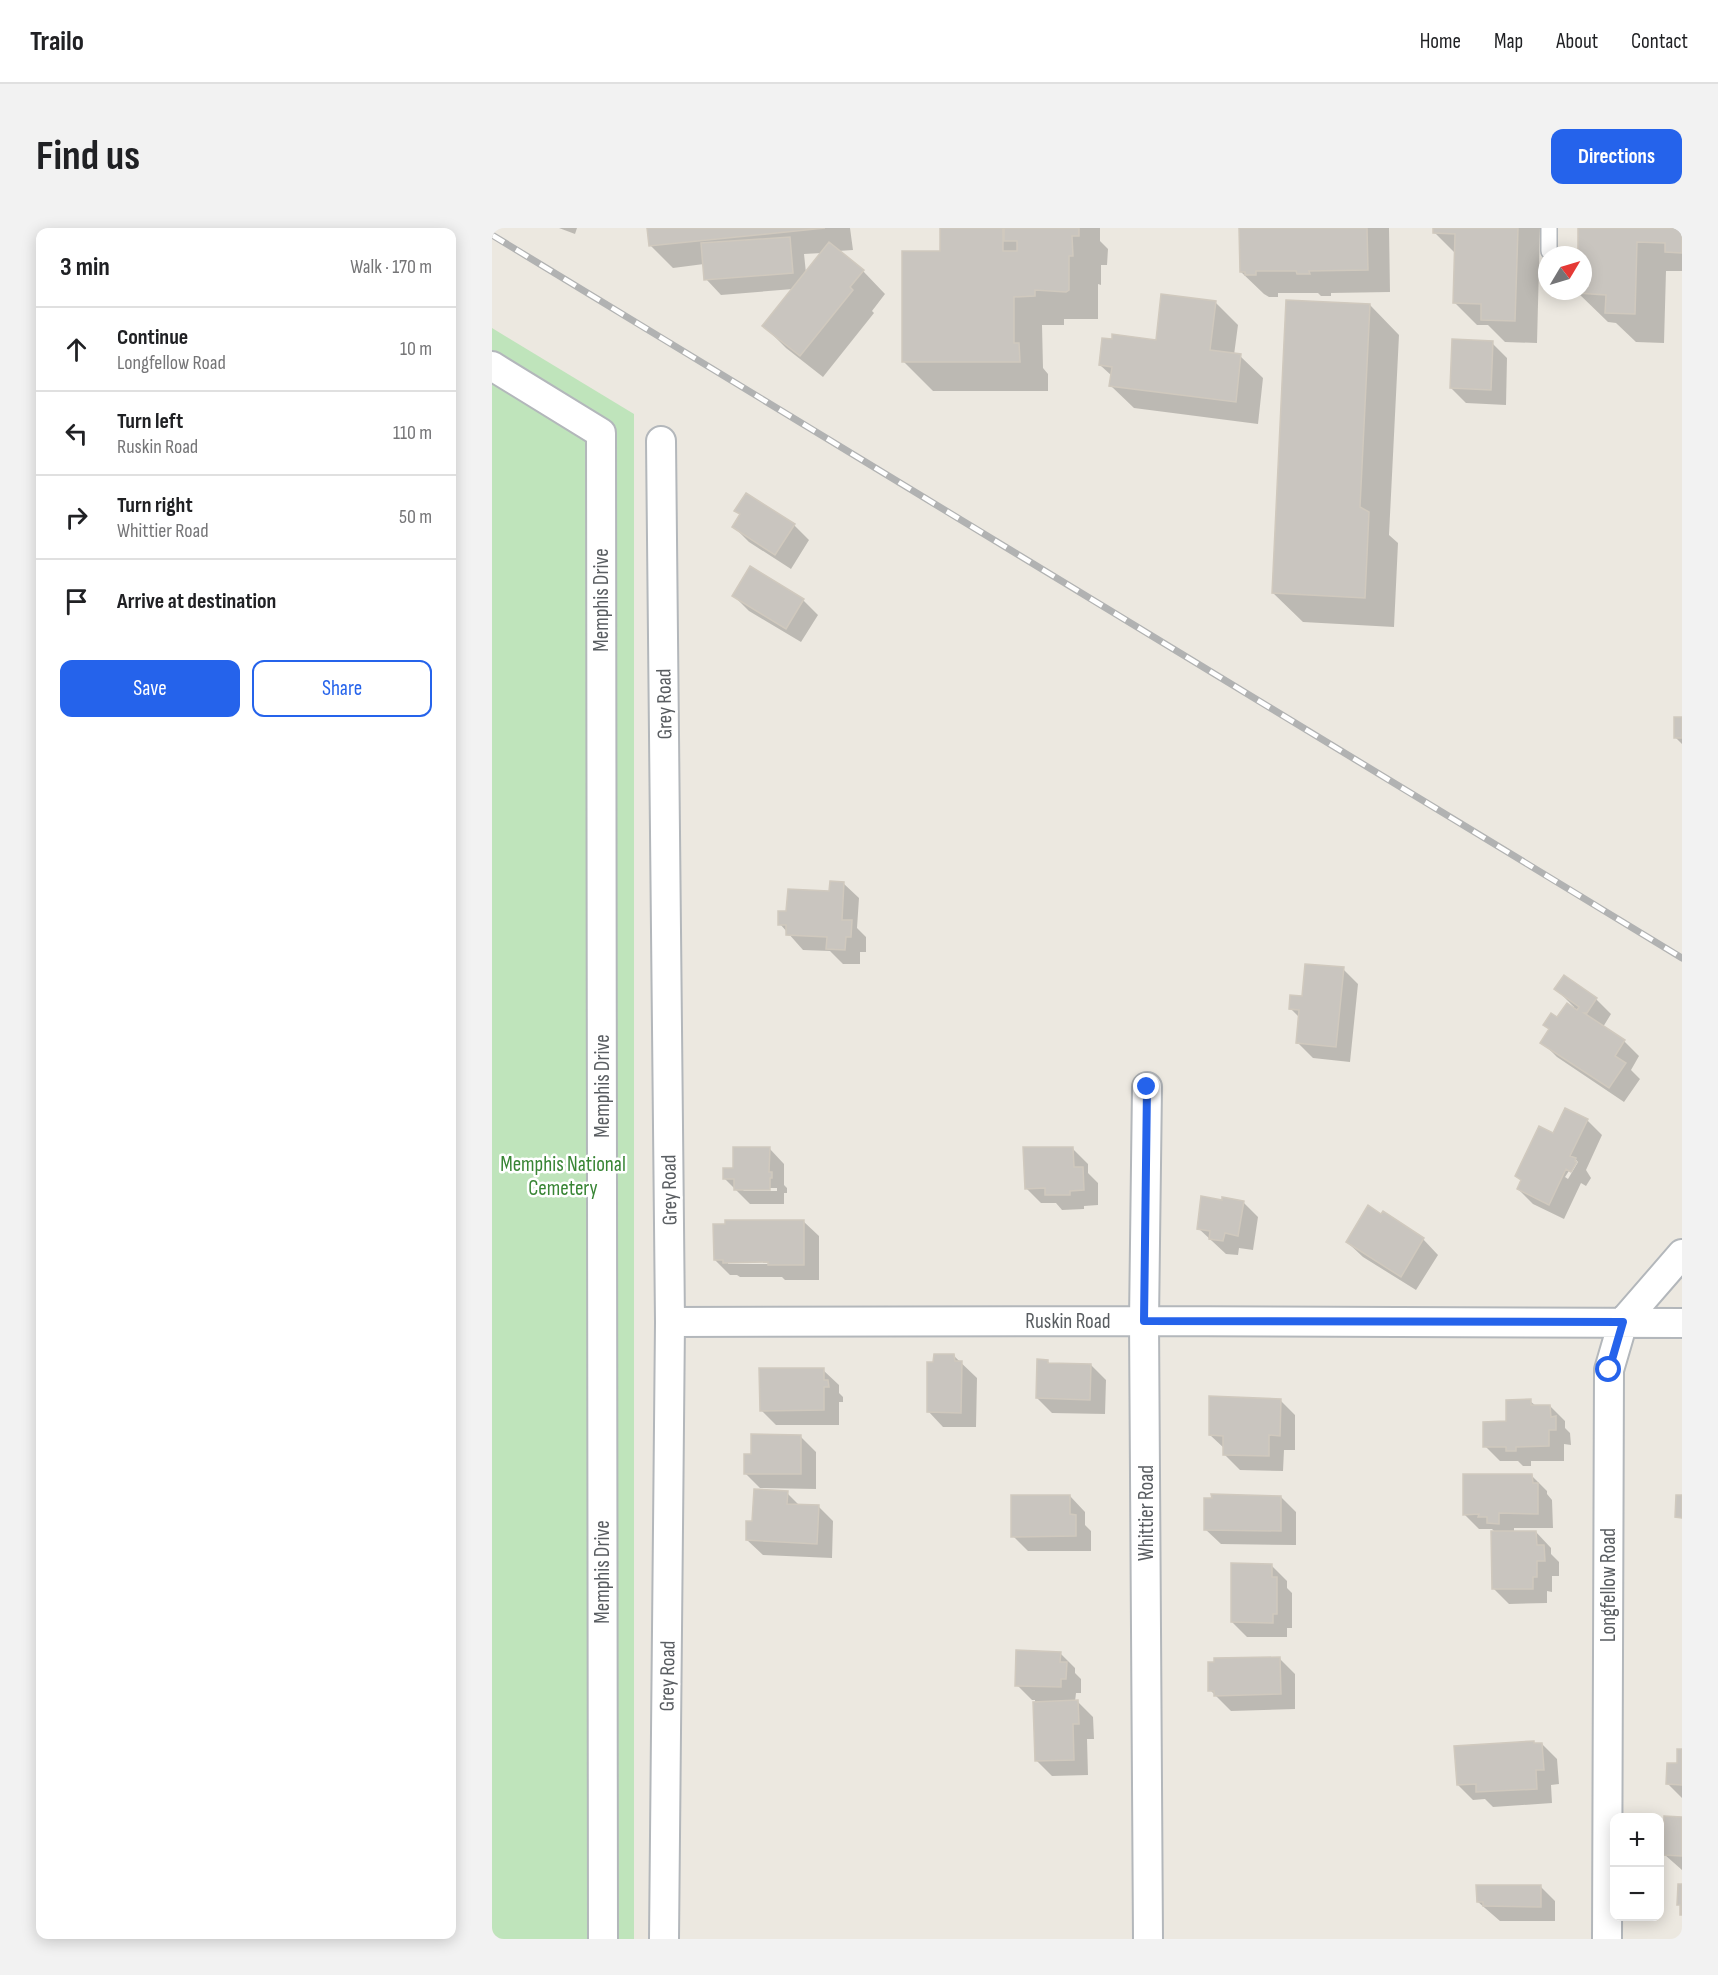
<!DOCTYPE html>
<html lang="en">
<head>
<meta charset="utf-8">
<style>
	body { margin:0; font-family:"Sofia Sans Condensed",sans-serif; background:#f2f2f2; color:#202124 }
	.controls { position:absolute; right:18px; bottom:18px; display:grid; overflow:hidden; border-radius:12px; box-shadow:0 3px 15px #0003 }
	.controls button { width:54px; height:54px; display:grid; place-items:center; padding:0; border:0; border-bottom:2px solid #e0e0e0; background:#fff; color:#202124; font:30px sans-serif }
	.compass { position:absolute; left:1046px; top:18px; width:54px; height:54px; border-radius:50%; background:#fff; box-shadow:0 3px 15px #0003; rotate:52deg }
	.stop { position:absolute; width:18px; height:18px; margin:-14px; border:4px solid #2563eb; border-radius:50%; background:#fff }
	.stop.end { background:#2563eb; border-color:#fff; box-shadow:0 2px 6px #0008 }
	.list { margin:0; padding:0; list-style:none }
	h2 { display:flex; justify-content:space-between; align-items:center; height:78px; margin:0; padding:0 24px; font-size:26px }
	h2 small { font-size:20px; font-weight:400; color:#757577 }
	.list li { display:grid; grid-template-columns:39px 1fr auto; gap:18px; align-items:center; box-sizing:border-box; height:84px; padding:0 24px; border-top:2px solid #e0e0e0 }
	.list b { display:block; font-size:22px; white-space:nowrap }
	.list p { margin:0; font-size:20px; white-space:nowrap; color:#757577 }
	.list em { font-size:20px; font-style:normal; color:#757577 }
	.actions { display:flex; gap:12px; padding:18px 24px }
	.actions a { flex:1; padding:14px 0; border:2px solid #2563eb; border-radius:12px; text-align:center; font-size:21px; color:#2563eb }
	.actions .main { background:#2563eb; color:#fff }
	.icon { flex:none; width:33px; height:33px; fill:none; stroke:currentColor; stroke-width:2; stroke-linecap:round; stroke-linejoin:round }
	.map { position:relative; flex:none; width:1190px; height:1711px; overflow:hidden; border-radius:12px }
	header { display:flex; align-items:center; gap:36px; box-sizing:border-box; height:84px; padding:0 30px; background:#fff; border-bottom:2px solid #e0e0e0 }
	header strong { font-size:28px }
	nav { display:flex; gap:33px; margin-inline-start:auto; font-size:21px }
	.intro { display:flex; align-items:center; justify-content:space-between; box-sizing:border-box; height:144px; padding:0 36px }
	h1 { margin:0; font-size:42px }
	.button { padding:15px 27px; border-radius:12px; background:#2563eb; color:#fff; font-size:21px; font-weight:700 }
	main { display:flex; gap:36px; padding:0 36px }
	aside { flex:1; background:#fff; border-radius:12px; box-shadow:0 3px 15px #0003 }
	.map>svg:first-child { display:block }
</style>
</head>
<body>
<header>
<strong>Trailo</strong>
<nav><a>Home</a><a>Map</a><a>About</a><a>Contact</a></nav>
</header>
<div class="intro"><h1>Find us</h1><a class="button">Directions</a></div>
<main>
<aside>
<h2>3 min<small>Walk · 170 m</small></h2>
<ul class="list">
<li><svg class="icon" aria-label="ahead" viewBox="0 0 24 24"><path d="M12 20V5M6 11l6-6 6 6"/></svg><div><b>Continue</b><p>Longfellow Road</p></div><em>10 m</em></li>
<li><svg class="icon" aria-label="left" viewBox="0 0 24 24"><path d="M17 20v-9H6M10 6l-5 5 5 5"/></svg><div><b>Turn left</b><p>Ruskin Road</p></div><em>110 m</em></li>
<li><svg class="icon" aria-label="right" viewBox="0 0 24 24"><path d="M7 20v-9h11M14 6l5 5-5 5"/></svg><div><b>Turn right</b><p>Whittier Road</p></div><em>50 m</em></li>
<li><svg class="icon" aria-label="arrive" viewBox="0 0 24 24"><path d="M6 21V4h12l-3 4 3 4H6"/></svg><div><b>Arrive at destination</b></div></li>
</ul>
<div class="actions"><a class="main">Save</a><a>Share</a></div>
</aside>
<div class="map">
<svg width="1190" height="1711" viewBox="0 0 1190 1711">
	<rect width="100%" height="100%" fill="#ece8e0"/>
	<path fill="#bfe4bb" d="M 0,100 L 142,186 L 142,1711 L 0,1711 Z"/>
	<path fill="#0003" fill-rule="evenodd" d="M 67,0 L 85,0 L 83,6 Z
		M 156,0 L 358,0 L 361,22 L 346,23 L 371,43 L 393,66 L 380,83 L 382,85 L 331,149 L 294,120 L 272,98 L 301,61 L 229,67 L 214,51 L 212,36 L 181,40 L 158,17 ZM 330,25 L 314,45 L 312,26 Z
		M 450,0 L 608,0 L 608,13 L 616,21 L 615,37 L 609,37 L 609,57 L 606,56 L 606,91 L 572,91 L 572,97 L 550,97 L 551,140 L 556,146 L 556,163 L 441,163 L 411,133 L 450,24 Z
		M 749,0 L 897,0 L 898,64 L 839,65 L 839,68 L 829,68 L 826,65 L 786,65 L 786,69 L 777,69 L 772,66 L 749,44 Z
		M 942,0 L 1048,0 L 1045,115 L 1013,114 L 996,97 L 985,97 L 962,74 L 964,26 L 942,4 Z
		M 1088,0 L 1190,0 L 1190,43 L 1174,43 L 1172,115 L 1144,114 L 1124,95 L 1116,94 L 1086,65 L 1086,63 L 1091,63 L 1091,27 L 1087,27 Z
		M 723,74 L 746,97 L 742,127 L 748,128 L 771,150 L 766,196 L 642,180 L 619,158 L 620,148 L 608,137 L 665,114 Z
		M 878,77 L 907,107 L 897,307 L 906,315 L 902,399 L 811,394 L 781,365 Z
		M 1000,115 L 1015,130 L 1014,177 L 974,175 L 959,160 Z
		M 244,283 L 302,297 L 317,312 L 299,341 L 257,314 L 242,299 L 249,288 Z
		M 242,368 L 311,372 L 326,387 L 309,414 L 257,383 Z
		M 1190,490 L 1190,516 L 1183,509 Z
		M 351,655 L 367,670 L 365,700 L 374,709 L 374,724 L 368,724 L 368,736 L 351,736 L 338,723 L 311,722 L 288,696 Z
		M 851,741 L 866,756 L 858,834 L 821,830 L 806,815 L 808,790 L 798,780 Z
		M 1064,761 L 1104,771 L 1119,786 L 1111,799 L 1132,813 L 1147,828 L 1139,842 L 1148,851 L 1132,874 L 1065,829 L 1050,814 L 1066,791 L 1082,779 Z
		M 1095,892 L 1110,907 L 1094,942 L 1099,950 L 1094,958 L 1089,955 L 1072,991 L 1041,976 L 1026,961 L 1030,953 L 1025,948 L 1062,907 ZM 1084,932 L 1086,934 L 1076,951 L 1073,949 Z
		M 277,920 L 292,936 L 292,957 L 295,960 L 295,965 L 292,965 L 292,976 L 258,976 L 232,950 ZM 249,960 L 285,960 L 285,963 L 252,963 Z
		M 581,921 L 596,936 L 596,945 L 606,955 L 606,977 L 592,978 L 592,981 L 570,982 L 564,975 L 549,975 L 534,960 Z
		M 751,974 L 766,989 L 761,1022 L 747,1020 L 746,1027 L 734,1026 L 706,1000 Z
		M 891,985 L 931,1011 L 946,1027 L 924,1062 L 871,1029 L 855,1014 Z
		M 311,993 L 327,1008 L 327,1052 L 293,1052 L 290,1049 L 248,1049 L 245,1047 L 238,1047 L 223,1032 ZM 236,1033 L 284,1033 L 284,1036 L 236,1036 Z
		M 462,1128 L 485,1150 L 484,1199 L 451,1199 L 436,1183 L 443,1135 Z
		M 555,1133 L 558,1136 L 599,1137 L 614,1152 L 613,1186 L 560,1185 L 545,1170 Z
		M 331,1142 L 347,1157 L 347,1165 L 351,1169 L 351,1174 L 347,1174 L 347,1197 L 284,1197 L 269,1182 Z
		M 788,1172 L 803,1187 L 803,1222 L 792,1222 L 791,1243 L 748,1242 L 733,1227 L 733,1221 L 718,1207 Z
		M 1038,1173 L 1044,1178 L 1058,1178 L 1073,1193 L 1073,1200 L 1078,1205 L 1079,1217 L 1072,1216 L 1072,1233 L 1039,1233 L 1039,1238 L 1031,1238 L 1026,1233 L 1008,1233 L 993,1218 Z
		M 309,1209 L 324,1224 L 324,1261 L 268,1260 L 253,1245 L 261,1228 Z
		M 1040,1248 L 1055,1263 L 1055,1266 L 1060,1272 L 1061,1300 L 1022,1300 L 1022,1305 L 1044,1304 L 1059,1320 L 1059,1326 L 1067,1334 L 1067,1348 L 1060,1348 L 1060,1364 L 1055,1363 L 1055,1375 L 1017,1376 L 1002,1361 L 1004,1305 L 1000,1301 L 987,1301 L 972,1286 Z
		M 295,1265 L 308,1278 L 326,1278 L 341,1293 L 340,1330 L 271,1327 L 255,1312 L 262,1295 Z
		M 578,1268 L 593,1284 L 593,1297 L 599,1303 L 599,1323 L 536,1323 L 521,1308 Z
		M 789,1269 L 804,1284 L 804,1317 L 729,1316 L 713,1301 Z
		M 779,1337 L 795,1353 L 795,1360 L 800,1365 L 800,1400 L 795,1400 L 795,1409 L 755,1409 L 740,1394 Z
		M 568,1425 L 583,1440 L 583,1445 L 589,1451 L 589,1465 L 584,1465 L 583,1474 L 586,1474 L 601,1489 L 602,1511 L 595,1511 L 596,1547 L 560,1548 L 545,1533 L 543,1472 L 540,1472 L 525,1457 Z
		M 788,1431 L 803,1446 L 803,1481 L 739,1483 L 718,1462 Z
		M 1050,1516 L 1065,1531 L 1067,1556 L 1059,1557 L 1060,1575 L 1001,1579 L 993,1571 L 981,1572 L 966,1557 L 1044,1517 Z
		M 1190,1523 L 1190,1570 L 1176,1556 L 1186,1536 Z
		M 1190,1591 L 1190,1642 L 1173,1627 Z
		M 1048,1658 L 1063,1673 L 1063,1693 L 1008,1693 L 986,1674 Z"/>
	<path fill="#c9c5bf" stroke="#d0c9be" stroke-width="1.5" d="M 155,0 L 333,0 L 157,18 Z
		M 448,0 L 511,0 L 511,23 L 525,23 L 525,13 L 512,13 L 512,0 L 587,0 L 587,8 L 580,8 L 581,28 L 577,28 L 577,62 L 574,64 L 543,62 L 543,68 L 522,69 L 522,115 L 527,115 L 528,134 L 410,134 L 410,23 L 448,23 Z
		M 747,0 L 875,0 L 876,42 L 817,43 L 818,46 L 805,46 L 804,43 L 764,43 L 764,47 L 753,47 L 753,44 L 748,44 Z
		M 941,0 L 1026,0 L 1023,93 L 989,92 L 989,76 L 961,75 L 963,6 L 941,5 Z
		M 1086,0 L 1190,0 L 1190,25 L 1173,24 L 1173,15 L 1145,14 L 1143,86 L 1113,85 L 1114,67 L 1085,65 L 1085,63 L 1091,63 L 1091,27 L 1086,27 Z
		M 298,9 L 301,45 L 212,52 L 209,15 Z
		M 337,14 L 372,42 L 358,59 L 361,62 L 308,128 L 270,98 Z
		M 669,66 L 724,73 L 718,122 L 749,126 L 744,174 L 617,158 L 620,139 L 607,137 L 610,110 L 620,111 L 620,106 L 664,112 Z
		M 794,72 L 878,76 L 868,279 L 877,284 L 873,370 L 780,365 Z
		M 960,111 L 1001,113 L 999,162 L 958,160 Z
		M 254,265 L 303,296 L 283,327 L 240,299 L 248,286 L 242,283 Z
		M 258,338 L 312,371 L 294,401 L 240,368 Z
		M 1182,489 L 1190,489 L 1190,510 L 1182,510 Z
		M 338,653 L 352,654 L 350,692 L 360,692 L 359,709 L 354,709 L 353,722 L 334,721 L 335,709 L 294,707 L 294,697 L 286,697 L 286,683 L 294,683 L 296,661 L 337,663 Z
		M 813,736 L 852,739 L 844,819 L 804,815 L 807,782 L 797,781 L 798,767 L 810,768 Z
		M 1072,747 L 1105,770 L 1095,785 L 1092,785 L 1133,812 L 1123,828 L 1134,835 L 1117,860 L 1048,815 L 1057,801 L 1051,797 L 1059,785 L 1065,789 L 1075,775 L 1085,782 L 1087,779 L 1062,761 Z
		M 1073,880 L 1096,891 L 1078,928 L 1084,930 L 1083,933 L 1085,934 L 1079,944 L 1074,941 L 1057,977 L 1025,961 L 1029,952 L 1023,948 L 1047,898 L 1061,905 Z
		M 241,919 L 278,919 L 277,944 L 280,944 L 280,950 L 278,950 L 278,962 L 242,962 L 242,951 L 231,951 L 231,940 L 241,940 Z
		M 531,919 L 581,919 L 582,939 L 591,939 L 592,962 L 578,963 L 578,967 L 553,967 L 553,960 L 533,961 Z
		M 709,968 L 730,972 L 730,969 L 752,973 L 746,1008 L 733,1005 L 731,1013 L 717,1011 L 718,1003 L 705,1001 Z
		M 876,977 L 889,986 L 891,983 L 932,1010 L 909,1049 L 854,1014 Z
		M 233,992 L 312,992 L 312,1037 L 276,1037 L 276,1034 L 231,1035 L 231,1032 L 222,1032 L 221,996 L 233,996 Z
		M 442,1126 L 462,1126 L 463,1133 L 470,1133 L 469,1185 L 435,1184 L 435,1134 L 441,1134 Z
		M 545,1131 L 556,1132 L 556,1135 L 599,1136 L 598,1172 L 544,1170 Z
		M 267,1140 L 332,1140 L 332,1152 L 336,1152 L 337,1159 L 332,1159 L 332,1182 L 268,1183 Z
		M 717,1168 L 789,1171 L 788,1208 L 777,1207 L 777,1228 L 731,1227 L 731,1208 L 717,1207 Z
		M 1039,1171 L 1039,1177 L 1058,1177 L 1059,1189 L 1064,1188 L 1064,1202 L 1057,1202 L 1057,1218 L 1024,1219 L 1024,1223 L 1014,1223 L 1014,1219 L 991,1219 L 991,1194 L 1014,1193 L 1014,1172 Z
		M 259,1206 L 309,1207 L 309,1246 L 252,1246 L 252,1226 L 259,1226 Z
		M 971,1246 L 1040,1246 L 1041,1255 L 1046,1255 L 1046,1286 L 1007,1285 L 1007,1296 L 995,1295 L 995,1289 L 986,1289 L 987,1286 L 971,1287 Z
		M 262,1261 L 296,1263 L 295,1276 L 327,1277 L 325,1316 L 254,1312 L 254,1293 L 260,1293 Z
		M 719,1266 L 789,1268 L 789,1303 L 712,1302 L 712,1270 L 720,1270 Z
		M 519,1267 L 578,1267 L 578,1286 L 584,1287 L 584,1308 L 519,1309 Z
		M 1184,1267 L 1190,1267 L 1190,1290 L 1183,1289 Z
		M 999,1303 L 1044,1303 L 1045,1317 L 1052,1317 L 1053,1333 L 1045,1333 L 1045,1349 L 1041,1349 L 1041,1361 L 1000,1361 Z
		M 739,1335 L 780,1336 L 780,1349 L 785,1349 L 785,1386 L 781,1386 L 781,1395 L 739,1394 Z
		M 524,1422 L 569,1424 L 568,1434 L 575,1434 L 574,1451 L 569,1451 L 569,1459 L 523,1458 Z
		M 788,1429 L 789,1466 L 722,1468 L 722,1463 L 716,1463 L 716,1434 L 722,1434 L 722,1430 Z
		M 586,1472 L 587,1496 L 581,1496 L 582,1532 L 543,1533 L 541,1474 Z
		M 1042,1513 L 1042,1515 L 1050,1515 L 1052,1542 L 1044,1542 L 1045,1561 L 984,1564 L 984,1556 L 965,1557 L 962,1518 Z
		M 1185,1521 L 1190,1521 L 1190,1557 L 1174,1556 L 1175,1535 L 1185,1535 Z
		M 1172,1588 L 1190,1589 L 1190,1628 L 1171,1627 Z
		M 1186,1656 L 1190,1656 L 1190,1687 L 1188,1687 L 1188,1677 L 1185,1677 Z
		M 984,1657 L 1049,1657 L 1049,1679 L 991,1678 L 991,1674 L 985,1674 Z"/>
	<g fill="none" stroke-linecap="round" stroke-linejoin="round">
		<g stroke="#b3b7bb" stroke-width="18">
			<path id="lane" d="M 1057,0 L 1057,23"/>
		</g>
		<g stroke="#b3b7bb" stroke-width="32">
			<path id="street" d="M 0,138 L 109,205 L 111,1711
				M 169,213 L 178,1094 L 172,1711
				M 655,859 L 652,1093 L 656,1711
				M 178,1094 L 652,1093 L 1190,1095
				M 1115,1711 L 1117,1142 L 1131,1094 L 1190,1026"/>
		</g>
		<use href="#lane" stroke="#fff" stroke-width="15"/>
		<use href="#street" stroke="#fff" stroke-width="28"/>
		<g stroke="#b1b2b2" stroke-width="7">
			<path id="rail" d="M 0,7 L 1190,730"/>
		</g>
		<use href="#rail" stroke="#fff" stroke-width="4.5" stroke-dasharray="14" stroke-linecap="butt"/>
	</g>
	<g fill="none" stroke-linecap="round" stroke-linejoin="round">
		<path stroke="#2563eb" stroke-width="8" d="M 655,859 L 652,1093 L 1131,1094 L 1117,1142"/>
	</g>
	<g text-anchor="middle" stroke-width="5" stroke-linejoin="round" paint-order="stroke">
		<g font-size="21" fill="#595d61" stroke="#fff">
			<text transform="translate(109 372) rotate(-90)" y="7">Memphis Drive</text>
			<text transform="translate(172 476) rotate(-91)" y="7">Grey Road</text>
			<text transform="translate(110 858) rotate(-90)" y="7">Memphis Drive</text>
			<text transform="translate(177 962) rotate(-91)" y="7">Grey Road</text>
			<text x="576" y="1100">Ruskin Road</text>
			<text transform="translate(654 1285) rotate(-90)" y="7">Whittier Road</text>
			<text transform="translate(110 1344) rotate(-90)" y="7">Memphis Drive</text>
			<text transform="translate(1116 1357) rotate(-90)" y="7">Longfellow Road</text>
			<text transform="translate(175 1448) rotate(-89)" y="7">Grey Road</text>
		</g>
		<g font-size="21" fill="#388534" stroke="#fff">
			<text x="71" y="943">Memphis National<tspan x="71" dy="24">Cemetery</tspan></text>
		</g>
	</g>
</svg>
<div class="controls">
<button>+</button>
<button>−</button>
</div>
<svg class="compass" viewBox="-18 -18 36 36"><path d="M0-13l5 13h-10z" fill="#e53935"/><path d="M0 13l5-13h-10z" fill="#757577"/></svg>
<div class="stop" style="left:1117px;top:1142px"></div>
<div class="stop end" style="left:655px;top:859px"></div>
</div>
</main>
</body>
</html>
